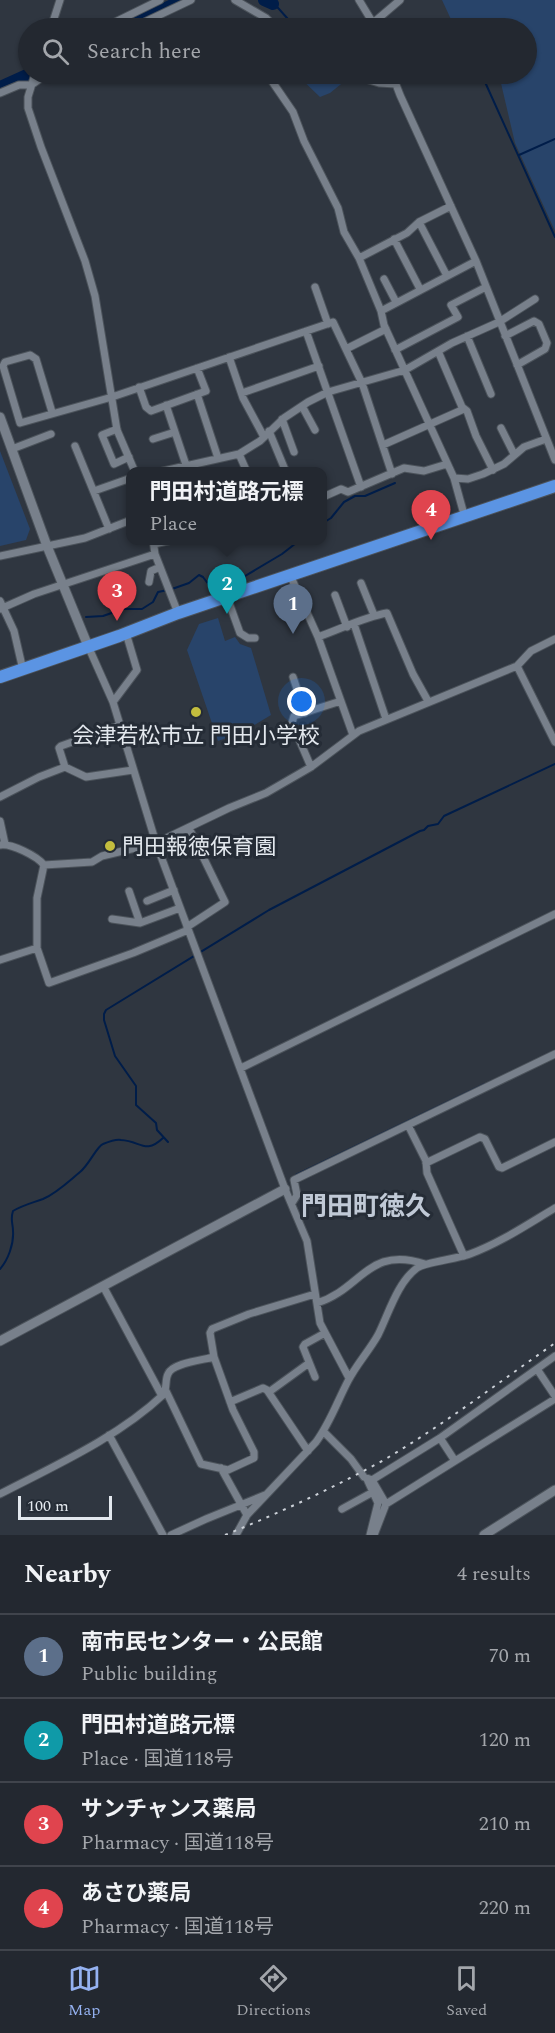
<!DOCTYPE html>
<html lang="en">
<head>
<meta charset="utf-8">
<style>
	body { margin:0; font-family:Spectral,"Noto Sans JP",serif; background:#2f343c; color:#f1f3f6 }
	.scale { position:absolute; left:18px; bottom:15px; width:94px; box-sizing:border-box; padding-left:6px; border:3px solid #e3e8ee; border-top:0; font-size:16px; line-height:21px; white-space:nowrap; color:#e3e8ee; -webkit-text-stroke:4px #252c36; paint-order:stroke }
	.you { position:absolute; left:302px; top:702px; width:21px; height:21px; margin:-15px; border:4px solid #fff; border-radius:50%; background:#1a73e8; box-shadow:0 0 0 9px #1a73e833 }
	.badge { display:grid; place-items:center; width:39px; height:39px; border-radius:50%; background:#95b2f1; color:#fff; font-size:20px; font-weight:700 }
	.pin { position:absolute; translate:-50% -50px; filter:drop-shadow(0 2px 3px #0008) }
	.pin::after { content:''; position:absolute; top:32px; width:21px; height:18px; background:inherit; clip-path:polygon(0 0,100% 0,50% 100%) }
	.popup { position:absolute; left:126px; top:467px; width:201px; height:78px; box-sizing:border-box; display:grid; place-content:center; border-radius:12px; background:#232830; filter:drop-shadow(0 2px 4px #0005); font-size:20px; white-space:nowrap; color:#a3a6ab }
	.popup b { font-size:22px; color:#f1f3f6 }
	.popup::after { content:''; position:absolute; left:50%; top:100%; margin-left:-12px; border:12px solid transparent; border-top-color:#232830 }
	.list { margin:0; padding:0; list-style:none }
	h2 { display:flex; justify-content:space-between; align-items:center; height:78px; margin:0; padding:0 24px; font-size:26px }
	h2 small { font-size:20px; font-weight:400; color:#a3a6ab }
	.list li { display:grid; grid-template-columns:39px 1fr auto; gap:18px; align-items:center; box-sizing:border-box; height:84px; padding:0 24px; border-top:2px solid #40444c }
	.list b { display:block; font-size:22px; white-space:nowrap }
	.list p { margin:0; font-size:20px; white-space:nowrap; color:#a3a6ab }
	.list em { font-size:20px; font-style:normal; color:#a3a6ab }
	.icon { flex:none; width:33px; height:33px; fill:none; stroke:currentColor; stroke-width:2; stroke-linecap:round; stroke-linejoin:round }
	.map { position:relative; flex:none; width:555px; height:1535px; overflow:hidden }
	.search { position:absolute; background:#232830; box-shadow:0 2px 4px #0004; left:18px; right:18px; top:18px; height:66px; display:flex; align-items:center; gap:15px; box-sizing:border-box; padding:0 21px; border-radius:33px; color:#a3a6ab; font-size:22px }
	.sheet { height:414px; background:#232830 }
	nav { display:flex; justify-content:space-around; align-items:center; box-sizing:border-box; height:84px; border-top:2px solid #40444c; background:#232830; font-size:16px; color:#a3a6ab }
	nav a { display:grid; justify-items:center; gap:3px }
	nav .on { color:#95b2f1 }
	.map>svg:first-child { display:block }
</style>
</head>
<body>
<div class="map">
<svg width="555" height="1535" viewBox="0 0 555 1535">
	<rect width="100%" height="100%" fill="#2f3640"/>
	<path fill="#28446a" d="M 442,0 L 555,0 L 555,231 L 515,143 L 500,79 L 487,74 L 526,74 L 526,28 L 455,28 Z
		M 296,74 L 342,74 L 351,76 L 330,93 L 320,97 Z
		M 0,451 L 30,529 L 26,540 L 0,546 Z
		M 218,618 L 225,641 L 235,637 L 240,644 L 251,648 L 271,715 L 243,732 L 218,741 L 187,650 L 199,624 Z"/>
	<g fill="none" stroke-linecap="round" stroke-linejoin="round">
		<path stroke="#001d49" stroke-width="2" d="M 271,0 L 296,28
			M 376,74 L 390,75
			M 396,75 L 473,76 L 480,77 L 485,82 L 555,237
			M 519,155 L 555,139
			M 323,523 L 331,518 L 344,502 L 355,496 L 365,496 L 395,483
			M 240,579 L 282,554 L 300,540
			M 172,589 L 189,583 L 199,575 L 203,577 L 212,589 L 219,587
			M 86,617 L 103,616 L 123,609 L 142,609 L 153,602 L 158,592 L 168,590
			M 168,1142 L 157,1130 L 156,1123 L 136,1105 L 136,1086 L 115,1056 L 104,1020 L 104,1014 L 106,1010 L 269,910 L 420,831 L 424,830 L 428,826 L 438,824 L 444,816 L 555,764
			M 296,1175 L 485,1084
			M 0,1269 C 8,1260 14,1244 13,1231 C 13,1223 10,1220 13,1211 C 23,1205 32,1203 43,1199 C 57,1193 69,1181 80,1172 C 89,1165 97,1146 103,1144 C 108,1142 116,1139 121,1140 C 141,1141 145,1155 163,1138"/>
		<path stroke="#001d49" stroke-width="12" d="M 264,0 L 273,4
			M 123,28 L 183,0
			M 0,87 L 29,74"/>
		<g stroke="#4c535b" stroke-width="9">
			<path id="street" d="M 235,0 L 266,18 L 276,28
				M 359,0 L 376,28
				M 373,23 L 400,0
				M 51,28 L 60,0
				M 103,28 L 160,0
				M 132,28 L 191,0
				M 35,74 L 28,97 L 28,108 L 41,147 L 85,261 L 95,296 L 117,430 L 135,472
				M 267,74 L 293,112 L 304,141 L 338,208 L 344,232 L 359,258 L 381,311 L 384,325 L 454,478 L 465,518
				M 349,74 L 379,83 L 396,84
				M 392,74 L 400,95 L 476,261 L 555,460
				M 0,93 L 19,85 L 31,85 L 47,74
				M 419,222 L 447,276
				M 394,239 L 420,289
				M 359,258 L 407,233 L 419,222 L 451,206
				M 384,279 L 396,302
				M 315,287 L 328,324
				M 381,311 L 476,261
				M 306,331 L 361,487
				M 467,336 L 491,394
				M 505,336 L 534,321 L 539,324 L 547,343 L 545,349 L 517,365
				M 346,349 L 386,329
				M 395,350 L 458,317 L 451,305 L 486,287
				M 438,351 L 462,407 L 467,411 L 476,436 L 493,470
				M 229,357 L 243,398 L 264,437
				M 139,387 L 146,407 L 151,411 L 206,391 L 197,368
				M 242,393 L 319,366
				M 197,394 L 218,458
				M 166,405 L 186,465
				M 302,406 L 315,430
				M 52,412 L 36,359 L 30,355 L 5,362 L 3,366 L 20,423 L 112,397 L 333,322 L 362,383 L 392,474
				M 282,419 L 294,452
				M 501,428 L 514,454
				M 117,429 L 102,435 L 114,464 L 129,457
				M 269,431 L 286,472
				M 153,439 L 175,432
				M 383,445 L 464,409
				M 75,446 L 109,529
				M 12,449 L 51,434
				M 239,454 L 247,472
				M 159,472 L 239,454 L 260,441 L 284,418 L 308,402 L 328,392 L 405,370 L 452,343 L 499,322 L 535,299
				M 454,478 L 468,479 L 483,474 L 504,464 L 524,447 L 546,439
				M 94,491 L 131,478
				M 323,497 L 341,489 L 348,492 L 404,468 L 424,471 L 447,464
				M 153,540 L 155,554 L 178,613
				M 154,544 L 172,540
				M 0,556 L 85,538 L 131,520
				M 290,575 L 318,637 L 353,735
				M 149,582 L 151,571 L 160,567
				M 361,583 L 374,615
				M 335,595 L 347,627
				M 227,597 L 240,633 L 248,638 L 255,638
				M 0,601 L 14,631 L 23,670
				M 0,609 L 34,594 L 155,554
				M 354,624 L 386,719
				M 318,637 C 341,629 364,617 387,613 L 413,674 L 428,701
				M 88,646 L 113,702 L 156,843 L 285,1189 L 307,1241 L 320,1323 L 349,1378
				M 517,666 L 555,742
				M 293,677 L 305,713
				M 113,702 L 137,670 L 126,633
				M 65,767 L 59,748 L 61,746 L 120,725
				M 311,767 L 292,723 L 294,716 L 341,701
				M 0,797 L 39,777 L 65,767 L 86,777 L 133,770
				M 0,821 L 5,844
				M 0,845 C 11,843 37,856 44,865 L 37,898 L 37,948
				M 44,865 L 92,862 L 102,856 L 156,843 L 229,808 L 266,793 L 311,767 L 359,731 L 517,666 L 531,651 L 555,639
				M 129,891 L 140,923
				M 147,901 L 174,890
				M 112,919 L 140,923 L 180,908
				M 187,927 L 225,902 L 189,828
				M 0,960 L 37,948 L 49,983 L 133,953 L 188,930
				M 241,1068 L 555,914
				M 408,1125 L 426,1161 L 427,1173 L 464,1256
				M 426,1163 L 480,1137 L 485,1139 L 499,1167 L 502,1168 L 555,1142
				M 292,1203 L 297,1195 L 294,1180 L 555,1054
				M 103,1286 L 162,1396
				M 317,1303 C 362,1289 368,1245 425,1264
				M 537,1369 L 555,1396
				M 315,1377 L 303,1347 L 305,1344 L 325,1333
				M 166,1391 L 201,1464 L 228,1470 L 254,1458 L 254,1452 L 233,1410 L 214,1357
				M 269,1392 L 309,1363
				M 230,1402 L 263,1388 L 267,1390 L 308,1451
				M 324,1432 L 351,1459 L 364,1477 L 372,1480 L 386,1504 L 374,1535
				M 109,1435 L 163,1535
				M 440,1438 L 555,1356
				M 455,1461 L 555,1399
				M 221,1468 L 247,1515
				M 367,1479 L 378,1503 L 370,1535
				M 372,1480 L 440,1438 L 455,1461 L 386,1504
				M 0,1494 C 56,1465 117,1438 164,1394 C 167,1387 165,1380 168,1374 C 172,1363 203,1360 214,1357 L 210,1333 L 212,1329 L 249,1314 L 315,1294
				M 342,1509 L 373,1492
				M 171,1535 L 206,1519 L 265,1495
				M 236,1535 L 247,1515 L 316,1442 C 330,1423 337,1402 348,1381 C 356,1365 369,1351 378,1335 C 389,1313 397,1283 417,1268 C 425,1262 457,1259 470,1254 C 500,1243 528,1224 555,1208"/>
		</g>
		<g stroke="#4c535b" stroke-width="11">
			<path id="secondary" d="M 0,417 L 47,546 L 88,646
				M 0,1341 L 285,1189
				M 484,1535 L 555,1490"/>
		</g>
		<g stroke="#4c535b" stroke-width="14">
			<path id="highway" d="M 0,677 L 119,636 L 178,613 L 555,486"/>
		</g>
		<use href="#street" stroke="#78808b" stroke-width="7"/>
		<use href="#secondary" stroke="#78808b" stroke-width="9"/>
		<use href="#highway" stroke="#5b94e3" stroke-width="12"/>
		<path stroke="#cbd0d7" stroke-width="2" stroke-dasharray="3 6" stroke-linecap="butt" d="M 225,1535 C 279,1513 331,1489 382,1461 C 442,1426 498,1383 555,1343"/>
	</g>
	<g fill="#c3bd3e" stroke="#252c36" stroke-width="2">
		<circle cx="196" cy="712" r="6"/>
		<circle cx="110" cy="846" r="6"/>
	</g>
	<g text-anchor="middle" stroke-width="6" stroke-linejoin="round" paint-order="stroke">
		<g font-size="22" fill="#e3e8ee" stroke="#252c36">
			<text x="196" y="743">会津若松市立 門田小学校</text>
			<text x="122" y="854" text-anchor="start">門田報徳保育園</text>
		</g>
		<g font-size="26" font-weight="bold" fill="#c0c9d6" stroke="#252c36">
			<text x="366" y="1215">門田町徳久</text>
		</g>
	</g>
</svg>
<div class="scale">100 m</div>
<div class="you"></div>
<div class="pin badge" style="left:293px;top:634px;background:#5c6f8a">1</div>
<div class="pin badge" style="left:227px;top:614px;background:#0f9aa8">2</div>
<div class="popup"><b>門田村道路元標</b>Place</div>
<div class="pin badge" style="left:117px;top:621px;background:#e0444e">3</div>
<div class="pin badge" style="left:431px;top:540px;background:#e0444e">4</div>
<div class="search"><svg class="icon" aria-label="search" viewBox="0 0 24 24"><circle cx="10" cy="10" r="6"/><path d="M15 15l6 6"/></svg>Search here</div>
</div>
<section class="sheet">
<h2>Nearby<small>4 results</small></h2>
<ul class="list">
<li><span class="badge" style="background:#5c6f8a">1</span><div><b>南市民センター・公民館</b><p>Public building</p></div><em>70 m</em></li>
<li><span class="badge" style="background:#0f9aa8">2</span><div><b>門田村道路元標</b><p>Place · 国道118号</p></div><em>120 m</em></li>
<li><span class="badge" style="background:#e0444e">3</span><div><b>サンチャンス薬局</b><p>Pharmacy · 国道118号</p></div><em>210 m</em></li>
<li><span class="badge" style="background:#e0444e">4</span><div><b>あさひ薬局</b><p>Pharmacy · 国道118号</p></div><em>220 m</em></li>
</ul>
</section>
<nav>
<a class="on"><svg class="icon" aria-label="map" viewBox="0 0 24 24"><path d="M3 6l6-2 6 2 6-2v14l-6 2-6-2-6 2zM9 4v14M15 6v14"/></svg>Map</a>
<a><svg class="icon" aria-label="directions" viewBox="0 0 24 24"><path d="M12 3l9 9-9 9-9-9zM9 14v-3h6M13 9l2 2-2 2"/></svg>Directions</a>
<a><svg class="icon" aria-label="saved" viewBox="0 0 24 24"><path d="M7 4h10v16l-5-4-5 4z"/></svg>Saved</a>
</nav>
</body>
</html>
